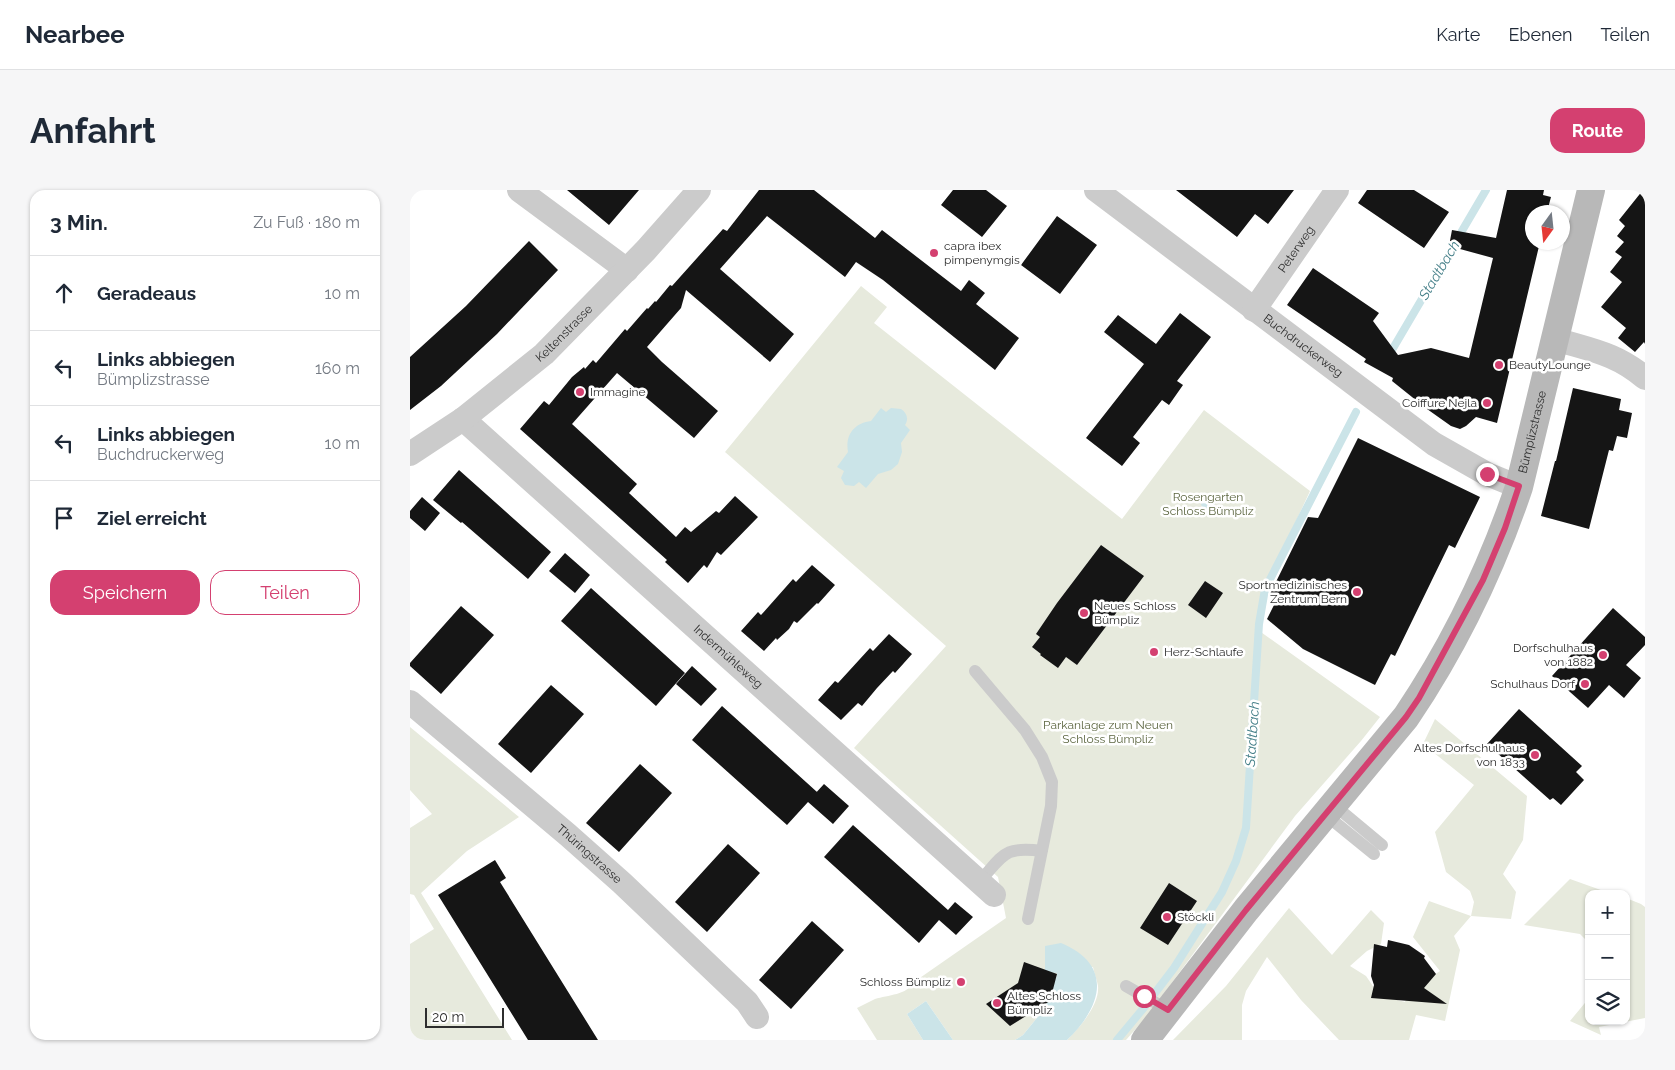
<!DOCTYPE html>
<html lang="de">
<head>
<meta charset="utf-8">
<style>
	body { margin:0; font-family:Raleway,sans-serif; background:#f6f6f7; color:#1f2937 }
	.controls { position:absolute; right:15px; bottom:15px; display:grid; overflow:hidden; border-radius:10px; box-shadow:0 1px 4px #0004 }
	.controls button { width:45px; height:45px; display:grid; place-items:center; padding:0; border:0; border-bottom:1px solid #e0e1e3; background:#fff; color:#1f2937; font:25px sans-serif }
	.compass { position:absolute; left:1115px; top:15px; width:45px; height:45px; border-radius:50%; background:#fff; box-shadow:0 1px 4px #0004; rotate:195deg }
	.scale { position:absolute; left:15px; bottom:12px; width:79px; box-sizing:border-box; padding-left:5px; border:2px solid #2e2e2e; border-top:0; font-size:14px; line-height:18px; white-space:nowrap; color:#2e2e2e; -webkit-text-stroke:4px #fff; paint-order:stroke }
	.stop { position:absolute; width:15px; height:15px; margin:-11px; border:4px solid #d44070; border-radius:50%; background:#fff }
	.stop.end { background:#d44070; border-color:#fff; box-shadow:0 1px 5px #0008 }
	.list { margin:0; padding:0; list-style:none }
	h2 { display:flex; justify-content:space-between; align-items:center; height:65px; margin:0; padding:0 20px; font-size:21px }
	h2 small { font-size:16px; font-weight:400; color:#747a83 }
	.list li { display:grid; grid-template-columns:32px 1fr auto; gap:15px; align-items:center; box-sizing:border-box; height:75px; padding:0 20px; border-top:1px solid #e0e1e3 }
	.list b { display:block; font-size:19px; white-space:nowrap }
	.list p { margin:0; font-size:16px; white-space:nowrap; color:#747a83 }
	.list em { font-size:16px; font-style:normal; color:#747a83 }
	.actions { display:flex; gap:10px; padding:15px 20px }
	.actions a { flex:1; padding:11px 0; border:1px solid #d44070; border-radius:15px; text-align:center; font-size:18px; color:#d44070 }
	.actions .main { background:#d44070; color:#fff }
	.icon { flex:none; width:28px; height:28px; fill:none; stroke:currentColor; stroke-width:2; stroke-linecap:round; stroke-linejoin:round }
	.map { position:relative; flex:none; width:1235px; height:850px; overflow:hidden; border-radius:15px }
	header { display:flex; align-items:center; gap:30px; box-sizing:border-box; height:70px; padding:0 25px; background:#fff; border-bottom:1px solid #e0e1e3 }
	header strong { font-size:24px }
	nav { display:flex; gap:28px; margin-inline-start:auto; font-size:18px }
	.intro { display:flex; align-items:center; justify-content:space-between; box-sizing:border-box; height:120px; padding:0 30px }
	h1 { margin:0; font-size:35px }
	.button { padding:12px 22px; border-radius:15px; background:#d44070; color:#fff; font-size:18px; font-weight:700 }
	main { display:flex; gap:30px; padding:0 30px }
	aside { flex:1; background:#fff; border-radius:15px; box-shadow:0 1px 4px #0004 }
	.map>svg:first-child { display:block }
</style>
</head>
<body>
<header>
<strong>Nearbee</strong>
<nav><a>Karte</a><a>Ebenen</a><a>Teilen</a></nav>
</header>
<div class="intro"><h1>Anfahrt</h1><a class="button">Route</a></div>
<main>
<aside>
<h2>3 Min.<small>Zu Fuß · 180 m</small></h2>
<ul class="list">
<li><svg class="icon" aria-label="ahead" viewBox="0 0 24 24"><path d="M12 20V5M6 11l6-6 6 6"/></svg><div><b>Geradeaus</b></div><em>10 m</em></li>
<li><svg class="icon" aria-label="left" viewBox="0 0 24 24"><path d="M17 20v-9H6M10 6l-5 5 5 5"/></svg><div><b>Links abbiegen</b><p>Bümplizstrasse</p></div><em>160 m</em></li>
<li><svg class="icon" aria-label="left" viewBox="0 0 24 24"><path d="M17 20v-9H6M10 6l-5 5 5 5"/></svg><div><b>Links abbiegen</b><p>Buchdruckerweg</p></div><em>10 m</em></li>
<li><svg class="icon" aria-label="arrive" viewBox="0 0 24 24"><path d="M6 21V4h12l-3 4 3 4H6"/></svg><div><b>Ziel erreicht</b></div></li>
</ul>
<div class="actions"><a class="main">Speichern</a><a>Teilen</a></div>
</aside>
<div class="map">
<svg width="1235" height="850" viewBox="0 0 1235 850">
	<rect width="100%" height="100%" fill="#fff"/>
	<path fill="#e7eadd" d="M 451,96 L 477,117 L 464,133 L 712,329 L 794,220 L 900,301 L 854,400 L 848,440 L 970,527 L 951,551 L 885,626 L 738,825 L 716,850 L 657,850 C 669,838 690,815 688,796 C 687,790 684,783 683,777 L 641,781 L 648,783 L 645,789 L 644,789 L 635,818 L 613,845 L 605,850 L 543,850 L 516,811 L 497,824 L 513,850 L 467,850 L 447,818 C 453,815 459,812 465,809 C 478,805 497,805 504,792 L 596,728 L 588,687 L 444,558 L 536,456 L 315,262 Z
		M 1025,529 L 1117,606 L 1113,650 L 1093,684 L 1106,702 L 1101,729 L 1061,726 L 1044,746 L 1050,760 L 1035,831 L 1006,825 L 999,850 L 929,850 L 891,810 L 857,767 L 836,801 L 832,815 L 832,850 L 763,850 L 816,796 L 879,718 L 922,765 L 961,720 L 974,733 L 971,754 L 957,761 L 940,776 L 956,786 L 969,805 L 995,812 L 1000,801 L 1030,781 L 1003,747 L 1019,711 L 1061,726 L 1064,712 L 1060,701 L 1036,682 L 1025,642 L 1064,595 L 1013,554 Z
		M 0,537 L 109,627 L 57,661 L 11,703 L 102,850 L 0,850 L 0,754 L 24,739 L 4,705 L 0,704 L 0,638 L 22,624 L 0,600 Z
		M 1160,689 L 1202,704 L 1179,704 L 1179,753 L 1170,744 L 1114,735 Z
		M 1216,708 L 1231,714 L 1235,717 L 1235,828 L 1189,837 L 1191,845 L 1160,831 L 1179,808 L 1179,831 L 1216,831 Z"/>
	<path fill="#cbe4e8" d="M 471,218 L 476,222 L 481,218 L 491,219 C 497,223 499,229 495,235 L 500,240 L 491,253 L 492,262 L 488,274 L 481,280 L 468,284 L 456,298 L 449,292 L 444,296 L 435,295 L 431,288 L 434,281 L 427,277 L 438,262 C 435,245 444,233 461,231 Z
		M791 313a7 7 0 1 1 14 0a7 7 0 1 1-14 0Z
		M 651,753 C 704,775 692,817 657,850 L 605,850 L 613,845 L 635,818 L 644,789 L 646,789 L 647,783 L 635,782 L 635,756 Z
		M 516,811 L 543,850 L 513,850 L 497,824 Z"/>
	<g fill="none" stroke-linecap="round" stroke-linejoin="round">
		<path stroke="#cbe4e8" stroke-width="8" d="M 982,160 L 1076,0
			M 707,850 L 732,820 L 764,778 L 812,702 L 826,671 L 836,638 L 849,434 L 855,399 L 946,222"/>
	</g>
	<path fill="#151515" d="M 157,0 L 229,0 L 199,35 Z
		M 349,0 L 404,0 L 465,48 L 472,40 L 551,101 L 559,90 L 575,103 L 566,114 L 609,148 L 585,180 L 473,90 L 446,72 L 435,87 L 357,26 L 310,79 L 384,144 L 360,172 L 276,100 L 271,118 L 237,157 L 252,172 L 308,221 L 284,248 L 207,183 L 162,234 L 227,294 L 219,303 L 266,347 L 275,337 L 281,342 L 306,321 L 309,323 L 325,306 L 348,327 L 311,365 L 307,362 L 297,378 L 294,375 L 278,393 L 255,372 L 257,370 L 110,239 L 134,211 L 139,215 L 162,187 L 174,177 L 175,179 L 183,170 L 186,173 L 215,139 L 217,141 L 237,118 L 238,119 L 245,111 L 246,112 L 260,95 L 262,96 L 313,39 L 317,41 Z
		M 543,0 L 576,0 L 597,16 L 572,47 L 531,15 Z
		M 766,0 L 884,0 L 858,34 L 845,24 L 827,47 Z
		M 957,0 L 1004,0 L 1039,22 L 1014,58 L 948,13 Z
		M 1097,0 L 1134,0 L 1133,5 L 1141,7 L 1137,22 L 1122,22 L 1122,52 L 1130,52 L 1087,233 L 1066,227 L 1056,236 L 1050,239 L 1041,236 L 1017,219 L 1012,212 L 1007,211 L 982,191 L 983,188 L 954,172 L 956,169 L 877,115 L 903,78 L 969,123 L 963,131 L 988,165 L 1021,158 L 1059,168 L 1083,68 L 1039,56 L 1042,40 L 1086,48 Z
		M 1233,0 L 1235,0 L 1235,154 L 1234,152 L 1225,162 L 1208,148 L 1216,138 L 1191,117 L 1212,92 L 1200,82 L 1212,67 L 1205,62 L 1214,52 L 1207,46 L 1215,36 L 1209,30 Z
		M 647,26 L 687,55 L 650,104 L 611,75 Z
		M 119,51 L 148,80 L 87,144 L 31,196 L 0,220 L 0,167 L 56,116 Z
		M 770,123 L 801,147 L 767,191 L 773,195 L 759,215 L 752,210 L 723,247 L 730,253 L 712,276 L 676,248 L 734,174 L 694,142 L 708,125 L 746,154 Z
		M 1163,198 L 1211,209 L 1209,220 L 1222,223 L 1217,248 L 1207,246 L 1203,261 L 1199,260 L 1179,339 L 1131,326 L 1145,271 L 1146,271 Z
		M 948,248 L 1070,307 L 1045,358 L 1039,355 L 985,466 L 981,464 L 965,495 L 893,459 L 857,429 L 867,409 L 860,404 L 898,327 L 908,328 Z
		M 49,280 L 141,362 L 118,389 L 52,332 L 51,333 L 23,310 Z
		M 12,307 L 30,323 L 15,341 L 0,328 L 0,321 Z
		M 691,355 L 734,386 L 667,475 L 656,467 L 648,478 L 630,465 L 631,464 L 622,457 L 630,447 L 626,444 L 647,413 Z
		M 155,363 L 180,385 L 165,403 L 139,381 Z
		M 402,375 L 425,395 L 408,414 L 407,413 L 387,433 L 384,431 L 379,439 L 367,450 L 366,448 L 354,461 L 331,441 L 348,422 L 351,425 L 383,389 L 386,392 Z
		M 795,391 L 813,403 L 796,428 L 778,415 Z
		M 181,398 L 275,483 L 246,516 L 151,431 Z
		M 51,416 L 84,445 L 31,504 L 0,476 L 0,473 Z
		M 1203,418 L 1235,447 L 1235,455 L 1216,475 L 1231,488 L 1214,508 L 1199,495 L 1178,518 L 1142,486 Z
		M 479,444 L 502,464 L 485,483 L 483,481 L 467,498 L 452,516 L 448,513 L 431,530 L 408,510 L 425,491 L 428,493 L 460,458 L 463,461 Z
		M 282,476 L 307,499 L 291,516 L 266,494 Z
		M 141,495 L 174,524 L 121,583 L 88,554 Z
		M 312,516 L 407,602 L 403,606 L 414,594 L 439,616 L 423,634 L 398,612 L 377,635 L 282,550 Z
		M 1109,519 L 1172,576 L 1166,582 L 1174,590 L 1151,615 L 1143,608 L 1140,610 L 1077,554 Z
		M 230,574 L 262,603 L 209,662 L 176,633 Z
		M 443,635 L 538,720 L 545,712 L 563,727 L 546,745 L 529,730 L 509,753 L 414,667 Z
		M 318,654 L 350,683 L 297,742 L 265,712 Z
		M 85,670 L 96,688 L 90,692 L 188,850 L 118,850 L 28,705 Z
		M 759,693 L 787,711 L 758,755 L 730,738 Z
		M 402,731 L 434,760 L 381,819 L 349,790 Z
		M 978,750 L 999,755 L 1015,766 L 1014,768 L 1026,784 L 1014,798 L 1037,814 L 961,808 L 964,795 L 961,786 L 964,754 L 977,757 Z
		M 614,772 L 647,784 L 640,811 L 600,836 L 576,814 L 608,793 Z"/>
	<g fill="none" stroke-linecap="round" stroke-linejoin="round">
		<path stroke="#cbcbcb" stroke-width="12" d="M 565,481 L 615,540 L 632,567 L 642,592 L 641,616 L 618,729
			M 924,615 L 972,655
			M 916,625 L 964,664
			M 569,692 C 594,665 593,656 632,661
			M 716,796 L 758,820"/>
		<g stroke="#cbcbcb" stroke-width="24">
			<path d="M 109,0 L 217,80"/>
			<path id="s1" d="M 686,0 L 1024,254 L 1077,284 L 1109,297"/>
			<path id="s2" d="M 844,120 L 927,0"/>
			<path d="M 1145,149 C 1180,160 1206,163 1235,188"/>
			<path id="s3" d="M 53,229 L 584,705"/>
			<path id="s4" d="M 0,264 L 53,229 L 134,164 L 236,60 L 289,0"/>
			<path id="s5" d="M 0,512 L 158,645 L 212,693 L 337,812 L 347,827"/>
		</g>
		<path stroke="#b8b8b8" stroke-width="28" id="s6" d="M 735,850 L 836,720 L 996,527 C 1044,456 1082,377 1109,297 L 1181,0"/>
	</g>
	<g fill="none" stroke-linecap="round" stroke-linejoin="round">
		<path stroke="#d44070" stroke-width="6" d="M 734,806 L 758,820 L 836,720 L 996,527 L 1009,508 L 1073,390 L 1095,338 L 1109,296 L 1077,284"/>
	</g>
	<g fill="#d44070" stroke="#fff" stroke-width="2">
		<circle cx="524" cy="63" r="5"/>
		<circle cx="1089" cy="175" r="5"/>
		<circle cx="170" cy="202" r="5"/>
		<circle cx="1077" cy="213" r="5"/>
		<circle cx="947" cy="402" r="5"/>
		<circle cx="674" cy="423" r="5"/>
		<circle cx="744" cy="462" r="5"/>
		<circle cx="1193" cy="465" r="5"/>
		<circle cx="1175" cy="494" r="5"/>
		<circle cx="1125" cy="565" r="5"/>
		<circle cx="757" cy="727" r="5"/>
		<circle cx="551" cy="792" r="5"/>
		<circle cx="587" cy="813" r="5"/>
	</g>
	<g text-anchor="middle" stroke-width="5" stroke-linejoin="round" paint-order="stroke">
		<g font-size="12" fill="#2e2e2e" stroke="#fff" text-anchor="start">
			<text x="534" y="60">capra ibex<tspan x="534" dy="14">pimpenymgis</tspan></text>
			<text x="1099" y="179">BeautyLounge</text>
			<text x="180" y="206">Immagine</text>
			<text x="1067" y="217" text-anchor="end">Coiffure Nejla</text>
			<text x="937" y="399" text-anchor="end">Sportmedizinisches<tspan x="937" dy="14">Zentrum Bern</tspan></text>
			<text x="684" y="420">Neues Schloss<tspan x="684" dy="14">Bümpliz</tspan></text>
			<text x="1183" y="462" text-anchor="end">Dorfschulhaus<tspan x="1183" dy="14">von 1882</tspan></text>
			<text x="754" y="466">Herz-Schlaufe</text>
			<text x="1165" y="498" text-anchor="end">Schulhaus Dorf</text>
			<text x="1115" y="562" text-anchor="end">Altes Dorfschulhaus<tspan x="1115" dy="14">von 1833</tspan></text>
			<text x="767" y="731">Stöckli</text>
			<text x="541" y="796" text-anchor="end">Schloss Bümpliz</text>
			<text x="597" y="810">Altes Schloss<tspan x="597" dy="14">Bümpliz</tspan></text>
		</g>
		<g font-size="12" fill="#2e2e2e" stroke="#fff">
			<text dy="4" stroke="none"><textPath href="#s2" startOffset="74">Peterweg</textPath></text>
			<text dy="4" stroke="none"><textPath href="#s4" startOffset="196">Keltenstrasse</textPath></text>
			<text dy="4" stroke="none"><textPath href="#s1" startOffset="259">Buchdruckerweg</textPath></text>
			<text dy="4" stroke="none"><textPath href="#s6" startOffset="729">Bümplizstrasse</textPath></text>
			<text dy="4" stroke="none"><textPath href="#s3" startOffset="356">Indermühleweg</textPath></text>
			<text dy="4" stroke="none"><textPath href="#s5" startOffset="235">Thüringstrasse</textPath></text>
		</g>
		<g font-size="12" fill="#5b653f" stroke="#fff">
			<text x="798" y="311">Rosengarten<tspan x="798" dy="14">Schloss Bümpliz</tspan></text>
			<text x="698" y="539">Parkanlage zum Neuen<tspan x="698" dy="14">Schloss Bümpliz</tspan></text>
		</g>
		<g font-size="14" font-style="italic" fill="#447f88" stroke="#fff">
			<text transform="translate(1029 80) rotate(-59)" y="5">Stadtbach</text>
			<text transform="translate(842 544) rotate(-86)" y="5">Stadtbach</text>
		</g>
	</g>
</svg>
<div class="controls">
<button>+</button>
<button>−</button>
<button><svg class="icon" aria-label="layers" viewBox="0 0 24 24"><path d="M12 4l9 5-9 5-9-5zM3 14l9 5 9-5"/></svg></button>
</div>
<svg class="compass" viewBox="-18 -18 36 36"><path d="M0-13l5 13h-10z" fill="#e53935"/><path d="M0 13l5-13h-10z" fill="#747a83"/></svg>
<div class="scale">20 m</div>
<div class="stop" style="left:734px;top:806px"></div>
<div class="stop end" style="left:1077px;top:284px"></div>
</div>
</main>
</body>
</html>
